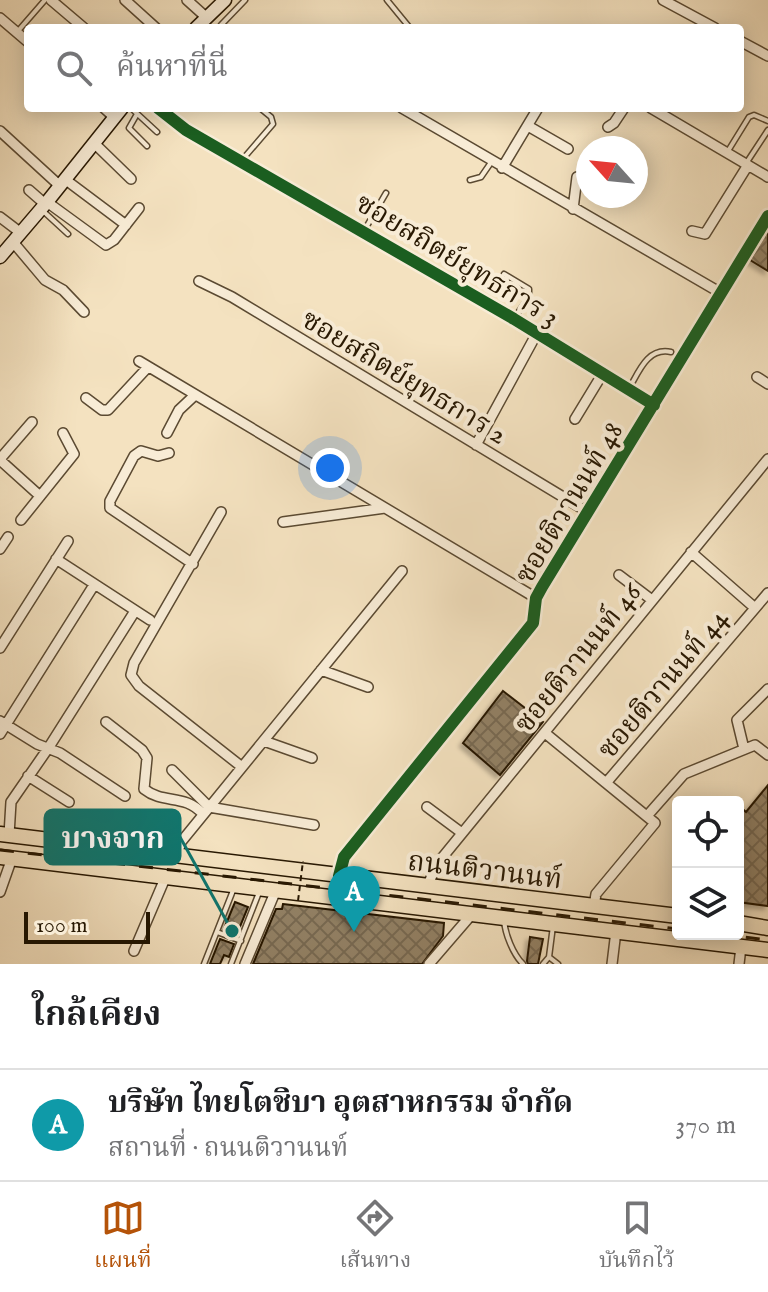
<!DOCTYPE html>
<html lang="th">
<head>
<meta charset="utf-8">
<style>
	body { margin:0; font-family:"IM FELL English","Noto Serif Thai",serif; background:#f2f2f2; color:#202124 }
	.controls { position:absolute; right:24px; bottom:24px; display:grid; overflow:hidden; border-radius:8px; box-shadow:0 4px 20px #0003 }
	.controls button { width:72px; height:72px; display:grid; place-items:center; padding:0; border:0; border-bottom:2px solid #e0e0e0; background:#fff; color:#202124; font:40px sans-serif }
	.compass { position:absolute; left:576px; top:136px; width:72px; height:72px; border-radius:50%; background:#fff; box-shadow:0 4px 20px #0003; rotate:297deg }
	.scale { position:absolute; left:24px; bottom:20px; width:126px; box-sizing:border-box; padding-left:8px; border:4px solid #281802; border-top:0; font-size:22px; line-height:28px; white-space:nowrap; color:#281802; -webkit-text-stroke:6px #f8ecd6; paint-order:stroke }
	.you { position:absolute; left:330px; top:468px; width:28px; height:28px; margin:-20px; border:6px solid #fff; border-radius:50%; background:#1a73e8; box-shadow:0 0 0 12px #1a73e833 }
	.badge { display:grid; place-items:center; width:52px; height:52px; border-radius:50%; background:#b45309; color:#fff; font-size:26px; font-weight:700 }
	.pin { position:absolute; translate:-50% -66px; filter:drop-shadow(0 2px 4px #0008) }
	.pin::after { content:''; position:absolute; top:42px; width:28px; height:24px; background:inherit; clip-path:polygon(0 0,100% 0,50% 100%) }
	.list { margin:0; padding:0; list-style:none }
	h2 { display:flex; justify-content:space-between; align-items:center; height:104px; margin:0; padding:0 32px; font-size:34px }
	h2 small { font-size:26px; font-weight:400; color:#757577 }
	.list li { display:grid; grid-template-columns:52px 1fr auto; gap:24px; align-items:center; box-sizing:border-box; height:112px; padding:0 32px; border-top:2px solid #e0e0e0 }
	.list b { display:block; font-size:30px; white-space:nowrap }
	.list p { margin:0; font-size:26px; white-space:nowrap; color:#757577 }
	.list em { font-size:26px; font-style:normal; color:#757577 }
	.icon { flex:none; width:44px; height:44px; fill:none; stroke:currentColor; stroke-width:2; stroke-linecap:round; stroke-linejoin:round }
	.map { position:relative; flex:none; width:768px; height:964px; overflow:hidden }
	.search { position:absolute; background:#fff; box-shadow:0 4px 20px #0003; left:24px; right:24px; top:24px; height:88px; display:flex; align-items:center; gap:20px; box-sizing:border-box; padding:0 28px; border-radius:8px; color:#757577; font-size:30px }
	.sheet { height:216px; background:#fff }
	nav { display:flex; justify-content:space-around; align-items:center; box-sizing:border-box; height:112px; border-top:2px solid #e0e0e0; background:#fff; font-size:22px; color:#757577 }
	nav a { display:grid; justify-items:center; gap:4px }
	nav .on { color:#b45309 }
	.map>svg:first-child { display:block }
</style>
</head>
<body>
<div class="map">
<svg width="768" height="964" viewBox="0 0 768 964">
	<defs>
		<pattern id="building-cross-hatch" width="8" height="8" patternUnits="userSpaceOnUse" patternTransform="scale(2)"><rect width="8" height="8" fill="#928165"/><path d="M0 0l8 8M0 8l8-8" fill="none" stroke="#776951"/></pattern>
		<filter id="shadow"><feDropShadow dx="-3.5" dy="3.5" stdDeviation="2" flood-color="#0004"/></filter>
	</defs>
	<rect width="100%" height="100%" fill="#f4e2c0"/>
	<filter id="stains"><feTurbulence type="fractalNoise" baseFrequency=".0025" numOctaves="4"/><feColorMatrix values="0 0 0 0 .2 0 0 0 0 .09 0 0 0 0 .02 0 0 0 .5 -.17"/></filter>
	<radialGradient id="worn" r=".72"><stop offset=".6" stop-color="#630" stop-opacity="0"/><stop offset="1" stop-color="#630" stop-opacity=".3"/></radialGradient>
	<path fill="url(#building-cross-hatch)" stroke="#281802" stroke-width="2" filter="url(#shadow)" d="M 768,230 L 768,271 L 750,260 Z
		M 503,691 L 543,722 L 500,775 L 463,743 Z
		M 768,785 L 768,906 L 738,902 L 738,805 L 746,812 Z
		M 235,902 L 248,907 L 237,934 L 224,929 Z
		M 283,904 L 444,923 L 443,936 L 422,964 L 253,964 L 276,909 L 282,909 Z
		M 530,937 L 543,939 L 538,964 L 528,964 L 527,961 Z
		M 220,939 L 234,944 L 229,957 L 224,955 L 220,964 L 210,964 Z"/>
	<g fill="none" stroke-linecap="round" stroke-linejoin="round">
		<g stroke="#5b4a32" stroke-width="7">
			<path id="lane" d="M 387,0 L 410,28
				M 221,25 L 245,0
				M 18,31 L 45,0
				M 131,108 L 157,132
				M 137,114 L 129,128 L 147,146
				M 728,151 L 749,117 L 754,115 L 768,121
				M 242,160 L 273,124 L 271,117 L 260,108
				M 747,162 L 768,130
				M 470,180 L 481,177 L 492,161
				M 43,211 L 68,234
				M 364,231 L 386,193
				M 504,274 L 529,289 L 529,297 L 515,317
				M 630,387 C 639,371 648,347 671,352
				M 504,920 C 505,934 513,954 523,964
				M 217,932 L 241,941
				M 549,957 L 558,964
				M 204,964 L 234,888
				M 231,964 L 260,890
				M 543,964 L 549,957 L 553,926"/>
		</g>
		<g stroke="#5b4a32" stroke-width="12">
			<path id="street" d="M 51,0 L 84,28
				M 125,0 L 156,28
				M 187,0 L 207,18
				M 663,0 L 715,28
				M 0,18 L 28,42
				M 740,41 L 768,56
				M 104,108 L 115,118
				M 158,108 L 186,130 L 514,319 L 654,405
				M 402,108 L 721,293
				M 651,108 L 768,177
				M 528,126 L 568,149
				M 608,127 L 614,123 L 624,108
				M 0,131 L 60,186
				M 94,143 L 131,179
				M 502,168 L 538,108
				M 66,180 L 126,225
				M 29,190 L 45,204
				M 47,202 L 106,245 L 114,240 L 139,208
				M 573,209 L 577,177
				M 0,217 L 21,233
				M 692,231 L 705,234 L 748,165
				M 13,242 L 45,280 L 63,290 L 84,312
				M 199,281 L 232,297 L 588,512
				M 139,361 L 536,598
				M 757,377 L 768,384
				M 86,398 L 102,410 L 108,410 L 148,367
				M 575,419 L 603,373
				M 167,433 L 179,410 L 195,395
				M 476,445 L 537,333
				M 169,453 L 158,456 L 141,451 L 134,456 L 110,501 L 110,508 L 193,564
				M 0,459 L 32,422
				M 0,460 L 40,496
				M 221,512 L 134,663 L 131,675 L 139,686 L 242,767
				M 21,520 L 74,454 L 63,433
				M 283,522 L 385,508
				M 0,549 L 8,537
				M 691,552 L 755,608
				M 56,559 L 150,620
				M 619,575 L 652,600
				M 0,648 L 68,541
				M 321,670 L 368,687
				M 0,721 L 37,744 L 60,753 L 125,796
				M 106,722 L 142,750 L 147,758 L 144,789 C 164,805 184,793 203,814
				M 545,733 L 606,783
				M 0,734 L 94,585
				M 264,741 L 312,758
				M 744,749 L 737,720 L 768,689
				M 172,770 L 209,807 L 314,825
				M 28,776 L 69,802
				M 427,807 L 462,833
				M 647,816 L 684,774 L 755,745 L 768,755
				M 9,835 L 11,802 L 49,747 L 135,611
				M 177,855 L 181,842 L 402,571
				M 339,876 L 344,857 L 533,623 L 536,598 L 542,587 L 768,216
				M 427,887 L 437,864 L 768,459
				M 0,892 L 12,858
				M 594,906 L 596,894 L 655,823 L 606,783 L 768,593
				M 134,951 L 166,876
				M 245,964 L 276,890
				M 429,964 L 472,914
				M 612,964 L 616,931
				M 739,964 L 741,947"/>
		</g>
		<g stroke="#281802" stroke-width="15">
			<path id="secondary" d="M 196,28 L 225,0
				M 0,257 L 47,202 L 122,108"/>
		</g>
		<g stroke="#281802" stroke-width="17">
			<path id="primary" d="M 0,834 L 678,916
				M 0,857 L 768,950
				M 738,923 L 768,928"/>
		</g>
		<use href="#lane" stroke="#f8ecd6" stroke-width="4"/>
		<use href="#street" stroke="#f8ecd6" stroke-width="9"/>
		<use href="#secondary" stroke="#f8ecd6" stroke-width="12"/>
		<use href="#primary" stroke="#f4e2c0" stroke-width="14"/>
		<path stroke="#281802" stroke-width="3" stroke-dasharray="14 14" stroke-linecap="butt" d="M 0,850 L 678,929
			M 718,934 L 768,940"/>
		<path stroke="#281802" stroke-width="2" stroke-dasharray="6 4" stroke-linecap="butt" d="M 298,901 L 303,861"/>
		<g stroke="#f8ecd6" stroke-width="17">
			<path id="cycleway" d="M 158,108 L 186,130 L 514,319 L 654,405
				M 339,876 L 344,857 L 533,623 L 536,598 L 542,587 L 768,216"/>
		</g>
		<use href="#cycleway" stroke="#1b5e20" stroke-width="12"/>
	</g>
	<g text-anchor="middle" stroke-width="8" stroke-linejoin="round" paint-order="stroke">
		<g font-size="28" fill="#281802" stroke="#f8ecd6">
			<text transform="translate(458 259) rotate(31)" y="10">ซอยสถิตย์ยุทธการ 3</text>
			<text transform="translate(405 376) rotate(31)" y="10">ซอยสถิตย์ยุทธการ 2</text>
			<text transform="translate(568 502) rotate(-59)" y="10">ซอยติวานนท์ 48</text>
			<text transform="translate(577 657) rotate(-51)" y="10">ซอยติวานนท์ 46</text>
			<text transform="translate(662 683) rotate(-50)" y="10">ซอยติวานนท์ 44</text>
			<text transform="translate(485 869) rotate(7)" y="10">ถนนติวานนท์</text>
		</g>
	</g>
	<path fill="none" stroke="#0f766e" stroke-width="3" d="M232 931L180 837"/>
	<circle fill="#0f766e" stroke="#f8ecd6" stroke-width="3" cx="232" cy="931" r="8"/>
	<rect fill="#0f766e" stroke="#0f766e" stroke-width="3" x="45" y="810" width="135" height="54" rx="8"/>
	<g font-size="30" text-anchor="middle" font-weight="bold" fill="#fff">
		<text x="113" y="848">บางจาก</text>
	</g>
	<rect width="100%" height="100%" filter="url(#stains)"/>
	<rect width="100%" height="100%" fill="url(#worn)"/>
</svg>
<div class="controls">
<button><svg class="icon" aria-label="locate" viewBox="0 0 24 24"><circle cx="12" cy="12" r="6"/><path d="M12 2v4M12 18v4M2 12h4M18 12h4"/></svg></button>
<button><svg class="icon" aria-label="layers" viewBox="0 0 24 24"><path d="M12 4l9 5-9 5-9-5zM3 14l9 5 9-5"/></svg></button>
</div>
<svg class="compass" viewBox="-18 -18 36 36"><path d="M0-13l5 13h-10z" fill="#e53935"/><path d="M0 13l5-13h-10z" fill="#757577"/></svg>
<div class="scale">100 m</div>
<div class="you"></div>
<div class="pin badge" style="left:354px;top:932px;background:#0f9aa8">A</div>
<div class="search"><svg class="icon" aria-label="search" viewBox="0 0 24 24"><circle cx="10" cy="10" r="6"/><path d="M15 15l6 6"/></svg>ค้นหาที่นี่</div>
</div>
<section class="sheet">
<h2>ใกล้เคียง<small></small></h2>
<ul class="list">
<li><span class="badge" style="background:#0f9aa8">A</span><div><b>บริษัท ไทยโตชิบา อุตสาหกรรม จำกัด</b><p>สถานที่ · ถนนติวานนท์</p></div><em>370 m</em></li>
</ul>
</section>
<nav>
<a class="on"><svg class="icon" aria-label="map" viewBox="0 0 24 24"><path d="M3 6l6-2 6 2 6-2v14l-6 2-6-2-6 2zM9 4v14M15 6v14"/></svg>แผนที่</a>
<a><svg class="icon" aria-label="directions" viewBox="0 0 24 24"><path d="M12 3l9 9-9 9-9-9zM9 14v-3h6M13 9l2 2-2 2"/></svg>เส้นทาง</a>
<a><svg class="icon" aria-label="saved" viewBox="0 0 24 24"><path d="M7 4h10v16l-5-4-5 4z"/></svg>บันทึกไว้</a>
</nav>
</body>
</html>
